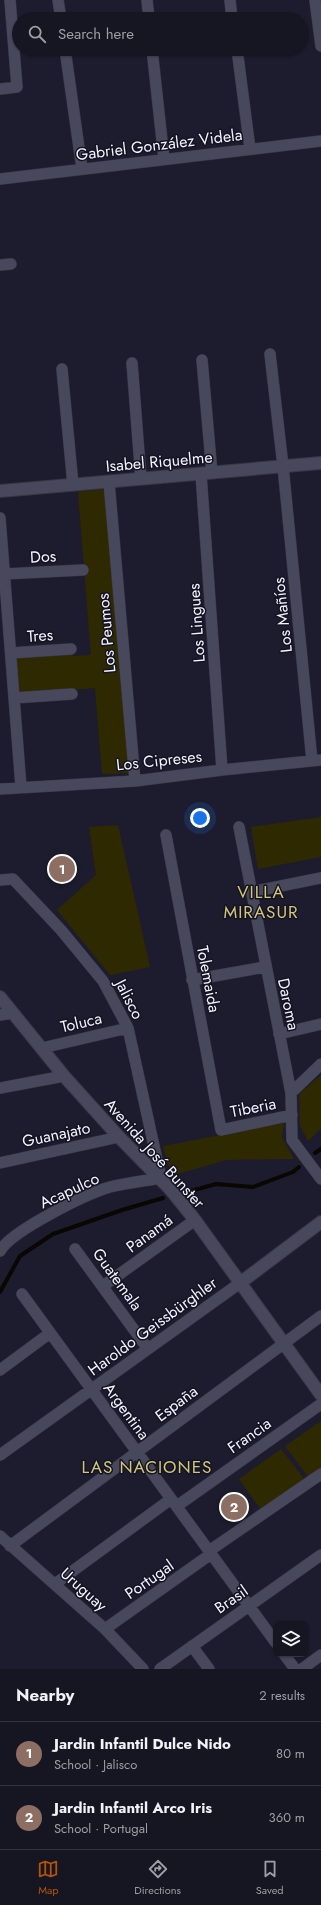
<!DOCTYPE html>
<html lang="en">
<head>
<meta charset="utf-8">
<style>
	body { margin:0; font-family:Jost,sans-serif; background:#23222f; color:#f1f3f6 }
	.controls { position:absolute; right:12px; bottom:12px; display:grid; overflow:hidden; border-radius:8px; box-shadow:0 1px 3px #0004 }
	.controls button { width:36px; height:36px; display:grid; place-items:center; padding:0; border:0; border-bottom:1px solid #353440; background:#161522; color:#f1f3f6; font:20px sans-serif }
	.you { position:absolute; left:200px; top:818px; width:14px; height:14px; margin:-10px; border:3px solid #fff; border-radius:50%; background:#1a73e8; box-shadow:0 0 0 6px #1a73e833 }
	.badge { display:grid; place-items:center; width:26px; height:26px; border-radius:50%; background:#b45309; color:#fff; font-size:13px; font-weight:700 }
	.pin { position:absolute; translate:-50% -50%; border:2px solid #fff; box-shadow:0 1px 4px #0006 }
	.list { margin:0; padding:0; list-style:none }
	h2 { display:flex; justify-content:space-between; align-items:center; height:52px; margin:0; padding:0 16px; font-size:17px }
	h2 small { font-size:13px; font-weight:400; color:#9e9fa5 }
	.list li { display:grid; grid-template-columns:26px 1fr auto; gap:12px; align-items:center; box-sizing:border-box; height:64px; padding:0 16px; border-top:1px solid #353440 }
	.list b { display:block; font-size:15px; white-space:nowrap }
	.list p { margin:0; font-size:13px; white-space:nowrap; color:#9e9fa5 }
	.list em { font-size:13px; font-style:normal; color:#9e9fa5 }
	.icon { flex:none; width:22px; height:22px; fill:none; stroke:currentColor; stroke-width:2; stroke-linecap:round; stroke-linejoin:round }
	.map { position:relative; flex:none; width:321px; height:1669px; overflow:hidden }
	.search { position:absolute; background:#161522; box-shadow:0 1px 3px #0004; left:12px; right:12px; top:12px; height:44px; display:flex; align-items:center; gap:10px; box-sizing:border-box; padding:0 14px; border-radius:22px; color:#9e9fa5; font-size:15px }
	.sheet { height:180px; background:#161522 }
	nav { display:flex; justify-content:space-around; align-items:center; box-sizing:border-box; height:56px; border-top:1px solid #353440; background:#161522; font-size:11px; color:#9e9fa5 }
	nav a { display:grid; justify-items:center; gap:2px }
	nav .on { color:#b45309 }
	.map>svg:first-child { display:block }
</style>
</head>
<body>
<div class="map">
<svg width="321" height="1669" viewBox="0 0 321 1669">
	<rect width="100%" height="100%" fill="#1d1c2e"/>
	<path fill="#2f2900" d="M 105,489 L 131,773 L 102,774 L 95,688 L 20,694 L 16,656 L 73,652 L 73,656 L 91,655 L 78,492 Z
		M 321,817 L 321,857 L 258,869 L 251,827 Z
		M 118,825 L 150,967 L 110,975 L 57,910 L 96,875 L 89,827 Z
		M 321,1075 L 321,1129 L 308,1141 L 300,1126 L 299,1094 Z
		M 284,1123 L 282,1137 L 294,1159 L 226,1160 L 174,1175 L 168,1165 L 163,1146 Z
		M 321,1421 L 321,1470 L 309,1478 L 285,1446 Z
		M 281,1449 L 305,1480 L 262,1511 L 239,1479 Z"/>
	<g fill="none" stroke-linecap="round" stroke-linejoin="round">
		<path stroke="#0a0600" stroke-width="4" d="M 315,1153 L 321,1149
			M 187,1192 L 216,1184 L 253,1187 L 293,1172 L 299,1167
			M 0,1292 L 20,1256 L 53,1234 L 122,1210 L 163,1198"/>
		<g stroke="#373644" stroke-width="12">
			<path id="street" d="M 58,0 L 61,19
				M 147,0 L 149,19
				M 230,0 L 232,19
				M 315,0 L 321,46
				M 65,49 L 82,169
				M 152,49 L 164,159
				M 237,49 L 250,149
				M 0,89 L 17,87 L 10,0
				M 0,179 L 321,141
				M 0,265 L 11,264
				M 270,354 L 283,466 L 312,761
				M 202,360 L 212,473
				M 132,363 L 141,479
				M 62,369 L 73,485
				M 201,474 L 222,770
				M 109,482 L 135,781
				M 0,518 L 21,787
				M 4,574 L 83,570
				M 11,653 L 71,649
				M 14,698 L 72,694
				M 0,789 L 135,781 L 222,770 L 321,760
				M 239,827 L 291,1093 L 292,1140 L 321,1179
				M 166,835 L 221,1130 L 292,1115
				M 0,880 L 13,879 L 61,930 L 103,981 L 128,1028 L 161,1178 C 144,1181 126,1183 110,1187 C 86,1194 11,1231 0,1251
				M 251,892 L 321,878
				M 192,980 L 265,967
				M 0,1015 L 13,1013
				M 279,1034 L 321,1024
				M 42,1048 L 128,1028
				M 0,1088 L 64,1076
				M 291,1093 L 321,1064
				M 0,1163 L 119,1137
				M 75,1249 L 148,1349
				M 103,1286 L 195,1220
				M 22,1294 L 276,1643
				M 0,1370 L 50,1333
				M 0,1455 L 240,1283
				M 177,1506 L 321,1404
				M 0,1536 L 105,1629 L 143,1669
				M 10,1546 L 321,1316
				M 209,1551 L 321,1474
				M 55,1584 L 171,1499
				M 105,1629 L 211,1554
				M 192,1646 L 209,1669
				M 284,1654 L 295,1669
				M 160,1669 L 321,1555
				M 302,1669 L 321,1655"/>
		</g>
		<g stroke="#373644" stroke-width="14">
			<path id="secondary" d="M 0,491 L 321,463
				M 0,997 L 64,1076 L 119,1137 L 170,1189 L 195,1220 L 321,1395
				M 240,1283 L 321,1222"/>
		</g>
		<use href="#street" stroke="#48485d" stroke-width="11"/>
		<use href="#secondary" stroke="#48485d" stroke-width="12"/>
	</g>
	<g text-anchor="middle" stroke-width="3" stroke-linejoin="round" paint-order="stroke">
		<g font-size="16" fill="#f3f4fe" stroke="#141324">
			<text transform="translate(159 144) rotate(-7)" y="6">Gabriel González Videla</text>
			<text transform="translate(159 461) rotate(-5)" y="6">Isabel Riquelme</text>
			<text transform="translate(43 556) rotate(-3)" y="6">Dos</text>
			<text transform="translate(282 615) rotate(-96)" y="6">Los Mañíos</text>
			<text transform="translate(196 623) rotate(-94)" y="6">Los Lingues</text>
			<text transform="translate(106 633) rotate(-95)" y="6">Los Peumos</text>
			<text transform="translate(40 635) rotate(-4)" y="6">Tres</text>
			<text transform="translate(159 760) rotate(-6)" y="6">Los Cipreses</text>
			<text transform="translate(209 979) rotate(79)" y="6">Tolemaida</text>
			<text transform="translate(130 999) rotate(63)" y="6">Jalisco</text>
			<text transform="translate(289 1004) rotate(78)" y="6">Daroma</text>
			<text transform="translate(81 1022) rotate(-13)" y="6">Toluca</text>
			<text transform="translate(253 1107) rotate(-11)" y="6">Tiberia</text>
			<text transform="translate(56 1134) rotate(-12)" y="6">Guanajato</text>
			<text transform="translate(155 1153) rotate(48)" y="6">Avenida José Bunster</text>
			<text transform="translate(69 1190) rotate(-25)" y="6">Acapulco</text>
			<text transform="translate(149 1233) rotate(-36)" y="6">Panamá</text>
			<text transform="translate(118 1279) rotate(54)" y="6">Guatemala</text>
			<text transform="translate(152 1326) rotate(-36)" y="6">Haroldo Geissbürghler</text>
			<text transform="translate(176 1403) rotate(-37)" y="6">España</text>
			<text transform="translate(127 1411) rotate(54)" y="6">Argentina</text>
			<text transform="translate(249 1435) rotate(-35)" y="6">Francia</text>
			<text transform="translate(149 1579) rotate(-35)" y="6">Portugal</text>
			<text transform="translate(84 1589) rotate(42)" y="6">Uruguay</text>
			<text transform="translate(231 1599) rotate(-35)" y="6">Brasil</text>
		</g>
		<g font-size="17" letter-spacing="1" fill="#d2c779" stroke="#141324">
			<text x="261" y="898">VILLA<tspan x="261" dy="20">MIRASUR</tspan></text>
			<text x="147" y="1473">LAS NACIONES</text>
		</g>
	</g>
</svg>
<div class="controls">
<button><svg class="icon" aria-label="layers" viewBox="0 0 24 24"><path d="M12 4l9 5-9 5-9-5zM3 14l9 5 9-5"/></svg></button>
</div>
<div class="you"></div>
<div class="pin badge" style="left:62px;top:869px;background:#8d6e63">1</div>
<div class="pin badge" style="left:234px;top:1507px;background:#8d6e63">2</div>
<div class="search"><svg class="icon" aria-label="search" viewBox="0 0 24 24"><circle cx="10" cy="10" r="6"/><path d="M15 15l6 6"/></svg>Search here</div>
</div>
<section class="sheet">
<h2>Nearby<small>2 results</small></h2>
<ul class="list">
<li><span class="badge" style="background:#8d6e63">1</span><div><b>Jardin Infantil Dulce Nido</b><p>School · Jalisco</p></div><em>80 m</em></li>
<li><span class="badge" style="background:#8d6e63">2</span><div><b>Jardin Infantil Arco Iris</b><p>School · Portugal</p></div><em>360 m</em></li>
</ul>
</section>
<nav>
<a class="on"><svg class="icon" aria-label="map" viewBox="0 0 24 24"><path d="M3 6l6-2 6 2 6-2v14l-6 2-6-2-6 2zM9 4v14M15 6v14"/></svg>Map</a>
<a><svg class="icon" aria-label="directions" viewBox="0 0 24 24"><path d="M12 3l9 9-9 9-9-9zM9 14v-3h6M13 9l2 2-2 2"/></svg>Directions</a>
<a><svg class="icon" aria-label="saved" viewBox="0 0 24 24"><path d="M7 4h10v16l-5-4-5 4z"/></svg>Saved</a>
</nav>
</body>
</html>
